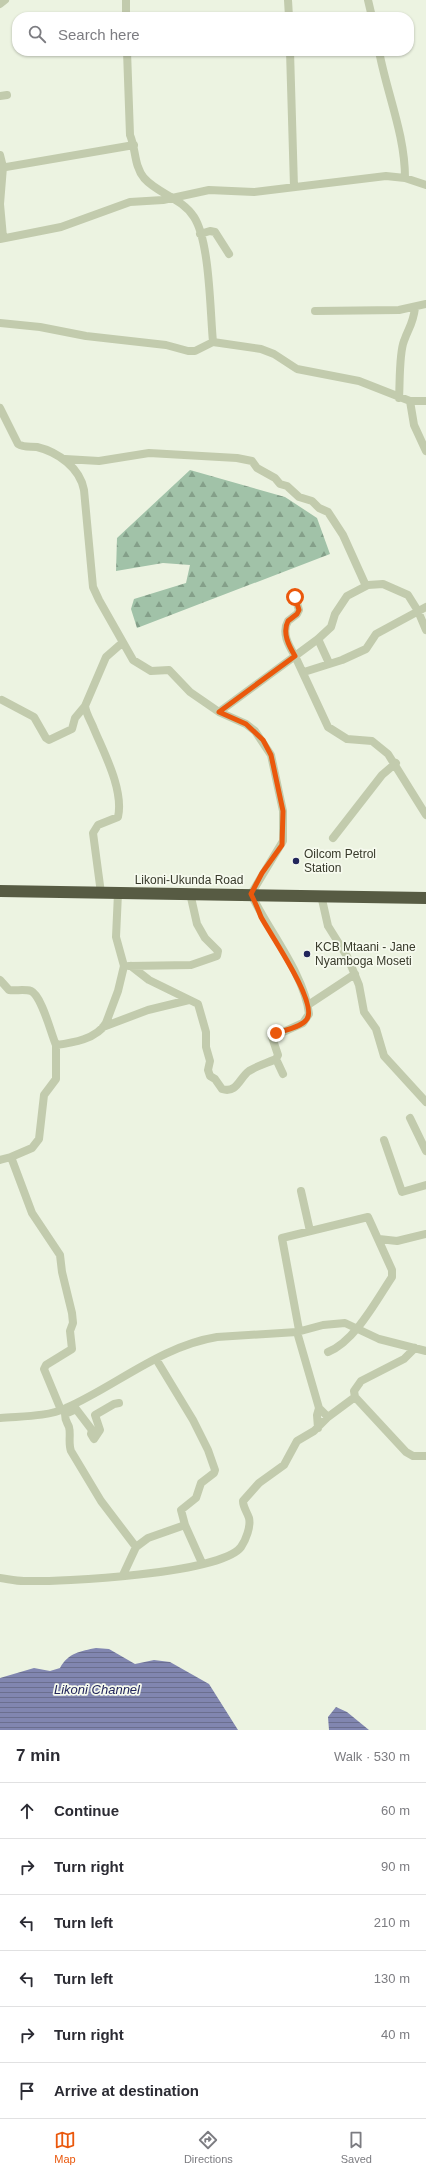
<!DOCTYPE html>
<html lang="en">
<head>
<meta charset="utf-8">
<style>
	body { margin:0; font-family:Helvetica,sans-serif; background:#f2f2f3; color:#2b2b33 }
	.stop { position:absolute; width:12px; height:12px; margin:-9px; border:3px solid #ea580c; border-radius:50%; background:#fff }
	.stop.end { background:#ea580c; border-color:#fff; box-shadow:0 1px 4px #0008 }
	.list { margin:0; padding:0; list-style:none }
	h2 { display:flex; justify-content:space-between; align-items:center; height:52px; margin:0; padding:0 16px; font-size:17px }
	h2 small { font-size:13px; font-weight:400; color:#7c7c81 }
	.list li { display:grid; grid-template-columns:26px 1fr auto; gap:12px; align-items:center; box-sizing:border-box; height:56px; padding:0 16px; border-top:1px solid #e1e1e2 }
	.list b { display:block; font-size:15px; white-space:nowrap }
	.list em { font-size:13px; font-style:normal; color:#7c7c81 }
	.icon { flex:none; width:22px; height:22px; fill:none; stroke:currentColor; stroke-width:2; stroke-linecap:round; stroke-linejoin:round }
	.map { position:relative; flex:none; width:426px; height:1730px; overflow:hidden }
	.search { position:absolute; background:#fff; box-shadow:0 1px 3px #0004; left:12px; right:12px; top:12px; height:44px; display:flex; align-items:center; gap:10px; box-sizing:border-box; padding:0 14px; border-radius:16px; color:#7c7c81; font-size:15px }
	.sheet { height:388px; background:#fff }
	nav { display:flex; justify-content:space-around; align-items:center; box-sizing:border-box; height:56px; border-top:1px solid #e1e1e2; background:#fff; font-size:11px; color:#7c7c81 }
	nav a { display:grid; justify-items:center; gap:2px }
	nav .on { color:#ea580c }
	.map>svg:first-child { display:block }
</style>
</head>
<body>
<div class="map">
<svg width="426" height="1730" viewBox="0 0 426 1730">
	<defs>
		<pattern id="forest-firs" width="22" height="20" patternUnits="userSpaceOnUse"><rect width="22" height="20" fill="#a1c2a8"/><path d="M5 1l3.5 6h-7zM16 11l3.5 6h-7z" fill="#849f89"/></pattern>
		<pattern id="water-rules" width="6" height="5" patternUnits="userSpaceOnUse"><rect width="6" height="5" fill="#8186b0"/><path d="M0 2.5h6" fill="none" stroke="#6b6f8f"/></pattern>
	</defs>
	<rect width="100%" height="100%" fill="#ecf3e1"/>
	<path fill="url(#forest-firs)" d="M 190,470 L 285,497 L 317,518 L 330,554 L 137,628 L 131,609 L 134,599 L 186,583 L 190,565 L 163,563 L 116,571 L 117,538 Z"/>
	<path fill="url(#water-rules)" d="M 96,1648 L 109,1649 L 135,1664 L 154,1660 L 170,1662 L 209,1684 L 238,1730 L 0,1730 L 0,1678 L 34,1668 L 50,1671 L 60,1668 C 68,1653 81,1651 96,1648 Z
		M 336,1707 L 347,1712 L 369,1730 L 329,1730 L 328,1717 Z"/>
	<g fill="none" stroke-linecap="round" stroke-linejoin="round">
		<path stroke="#c2cbad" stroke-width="8" d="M 126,0 L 126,17
			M 288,0 L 289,17
			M 368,0 L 372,17
			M 0,4 L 5,0
			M 127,51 L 130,135 C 136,149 134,166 144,178 C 158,194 182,198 194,217 C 210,242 210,311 213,342
			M 290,51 L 294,187
			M 379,51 C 387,94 405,134 405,178
			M 0,96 L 7,95
			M 0,155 L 3,167 L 0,204 L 3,237
			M 0,168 L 134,145
			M 200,234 L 210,231 L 215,232 L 229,254
			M 0,239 L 61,227 L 130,202 L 163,200 L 209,190 L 254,192 L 386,176 L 405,178 L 426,185
			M 315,311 L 399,310 L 426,304
			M 0,323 L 40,327 L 86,336 L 166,345 L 188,351 L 195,351 L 213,342 L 261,349 L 274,354 L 297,369 L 359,381 L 410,401 L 426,401
			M 399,398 C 400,383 399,353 404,341 C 409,327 413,324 415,308
			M 410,401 L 414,425 L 426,451
			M 0,408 L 18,444 C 24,448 31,446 37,447 C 58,452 80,468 84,490 L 93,587 L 99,600 L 133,660 L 151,671 L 169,670 L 190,692 L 219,712 L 246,724 L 255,731 L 271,755 L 283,811 L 283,841 L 251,894 C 268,930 305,975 309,1014 L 303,1023 L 272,1037 L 278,1055 L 276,1059 L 283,1074
			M 65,459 L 99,461 L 149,453 L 237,458 L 252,461 L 257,468 L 275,478 L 280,484 L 287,486 L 299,497 L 312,501 L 319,508 L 328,512 L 343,535 L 366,586
			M 426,630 L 418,611 L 408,595 L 383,584 L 368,585 L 347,596 L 335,614 L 331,627 L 318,639 L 295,656 L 328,727 L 347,739 L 372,741 L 388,754 L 426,815
			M 318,639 L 329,663
			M 304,672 L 342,660 L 366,649 L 376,634 L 426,607
			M 2,700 L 34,717 L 46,738 L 49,740 L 72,729 L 75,718 L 85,706
			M 219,712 L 295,656 C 289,646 281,633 288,621 L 297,614 L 299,610 L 295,597
			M 333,838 L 382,775 L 396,763
			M 101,893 L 93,833 L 98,825 L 118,817 C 124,790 104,753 94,729 C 91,721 86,714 85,706 L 106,657 L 122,643
			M 321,895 L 328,926 L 348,958 L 359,985 L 364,1012 L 376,1029 L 384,1056 L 426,1102
			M 129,966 L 191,965 L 217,956 L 218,951 L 205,938 L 197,924 L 190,893
			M 131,966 L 149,980 L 198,1004 L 206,1032 L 206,1047 L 210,1061 L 208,1070 L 210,1076 L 215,1079 L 222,1089 C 237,1094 240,1077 249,1071 C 257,1066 267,1063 276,1059
			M 0,980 L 9,990 C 15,991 25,989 31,991 C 42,996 51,1034 56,1045
			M 308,1005 L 355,974
			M 103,1027 L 148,1010 L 189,1000
			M 410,1118 L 426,1151
			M 384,1140 L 402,1192 L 426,1185
			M 0,1160 L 11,1157
			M 301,1191 L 310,1231
			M 379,1239 L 397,1241 L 426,1234
			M 299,1330 L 282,1238 L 368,1217 L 392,1270 L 392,1277 C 376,1301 355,1341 328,1352
			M 297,1332 L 323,1325 L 345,1323 L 379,1339 L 426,1351
			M 156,1359 L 193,1420 L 208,1450 L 215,1470 L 214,1473 L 201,1483 L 196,1498 L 181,1510 L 185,1525
			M 355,1397 L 406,1452 L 413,1456 L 426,1456
			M 71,1406 L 76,1409 L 92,1430 L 91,1434 L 94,1439 L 100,1430 L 95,1415 L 114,1404 L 119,1403
			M 61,1410 L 44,1369 L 46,1365 L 72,1349 L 70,1331 L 73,1323 L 72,1313 L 62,1272 L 60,1255 L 32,1213 L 11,1157 L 32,1148 L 39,1139 L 44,1095 L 56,1079 L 56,1045 C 72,1043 97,1039 106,1023 L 118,991 L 124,966 L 116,937 L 118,893
			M 74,1410 L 65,1414 C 65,1421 67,1422 69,1427 C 71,1434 68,1443 71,1451 L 101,1501 L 136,1547
			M 0,1418 C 21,1416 47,1417 66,1408 C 116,1386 161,1346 217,1337 L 297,1332 L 319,1408 L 328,1417
			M 318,1428 L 317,1415 L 319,1408
			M 123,1575 L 136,1547 L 148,1538 L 185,1525 L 202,1563
			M 0,1578 C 8,1579 16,1581 24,1581 C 61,1582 221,1574 241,1547 C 246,1540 251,1526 249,1518 C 247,1512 243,1507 243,1501 L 259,1483 L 284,1465 L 297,1441 L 314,1431 L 328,1417 L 355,1397 L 354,1391 L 361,1381 L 404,1359 L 415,1348"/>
		<path stroke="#575b43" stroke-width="12" d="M 0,891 L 426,898"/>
	</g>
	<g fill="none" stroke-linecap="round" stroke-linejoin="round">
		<path stroke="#ea580c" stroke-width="5" d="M 276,1033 C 285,1030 302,1027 307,1019 C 318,1003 270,934 261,917 C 258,909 255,902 251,894 L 262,873 L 282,845 L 283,811 L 271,755 L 263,740 L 246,724 L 219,712 L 295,656 C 289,646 282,633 288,621 L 297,614 L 299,610 L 295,597"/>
	</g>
	<g fill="#22265b" stroke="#f6faee" stroke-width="1.5">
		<circle cx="296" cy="861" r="4"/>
		<circle cx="307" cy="954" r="4"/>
	</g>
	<g text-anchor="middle" stroke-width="3.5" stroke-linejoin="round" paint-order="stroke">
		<g font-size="12" fill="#383a2b" stroke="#f6faee" text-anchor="start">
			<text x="304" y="858">Oilcom Petrol<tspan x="304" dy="14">Station</tspan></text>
			<text x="315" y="951">KCB Mtaani - Jane<tspan x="315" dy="14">Nyamboga Moseti</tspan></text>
		</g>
		<g font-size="12" fill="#383a2b" stroke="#f6faee">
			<text x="189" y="884">Likoni-Ukunda Road</text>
		</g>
		<g font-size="13" font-style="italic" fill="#22265b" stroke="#f6faee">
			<text x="97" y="1694">Likoni Channel</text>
		</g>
	</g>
</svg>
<div class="stop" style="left:295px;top:597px"></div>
<div class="stop end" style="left:276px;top:1033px"></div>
<div class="search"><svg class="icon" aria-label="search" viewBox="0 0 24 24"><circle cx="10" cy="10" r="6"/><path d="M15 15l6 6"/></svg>Search here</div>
</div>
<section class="sheet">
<h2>7 min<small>Walk · 530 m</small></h2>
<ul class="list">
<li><svg class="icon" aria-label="ahead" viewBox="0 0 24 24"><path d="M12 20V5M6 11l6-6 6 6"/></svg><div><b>Continue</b></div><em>60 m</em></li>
<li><svg class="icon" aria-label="right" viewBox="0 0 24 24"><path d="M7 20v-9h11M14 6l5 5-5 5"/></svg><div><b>Turn right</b></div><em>90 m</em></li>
<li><svg class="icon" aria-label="left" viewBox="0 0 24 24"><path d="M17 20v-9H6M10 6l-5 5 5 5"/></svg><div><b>Turn left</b></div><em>210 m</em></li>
<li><svg class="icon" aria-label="left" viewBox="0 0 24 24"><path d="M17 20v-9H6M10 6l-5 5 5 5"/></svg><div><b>Turn left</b></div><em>130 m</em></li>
<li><svg class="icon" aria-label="right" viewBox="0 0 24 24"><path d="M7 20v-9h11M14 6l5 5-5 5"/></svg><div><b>Turn right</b></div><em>40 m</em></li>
<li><svg class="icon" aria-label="arrive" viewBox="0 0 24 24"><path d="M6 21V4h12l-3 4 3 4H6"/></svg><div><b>Arrive at destination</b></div></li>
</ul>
</section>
<nav>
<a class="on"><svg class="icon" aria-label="map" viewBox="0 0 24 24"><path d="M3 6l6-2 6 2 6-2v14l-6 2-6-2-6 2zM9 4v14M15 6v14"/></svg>Map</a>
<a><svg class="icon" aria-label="directions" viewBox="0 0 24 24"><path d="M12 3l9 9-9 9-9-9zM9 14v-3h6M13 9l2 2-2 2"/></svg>Directions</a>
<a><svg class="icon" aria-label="saved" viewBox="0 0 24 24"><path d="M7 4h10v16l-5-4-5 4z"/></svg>Saved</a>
</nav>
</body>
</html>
